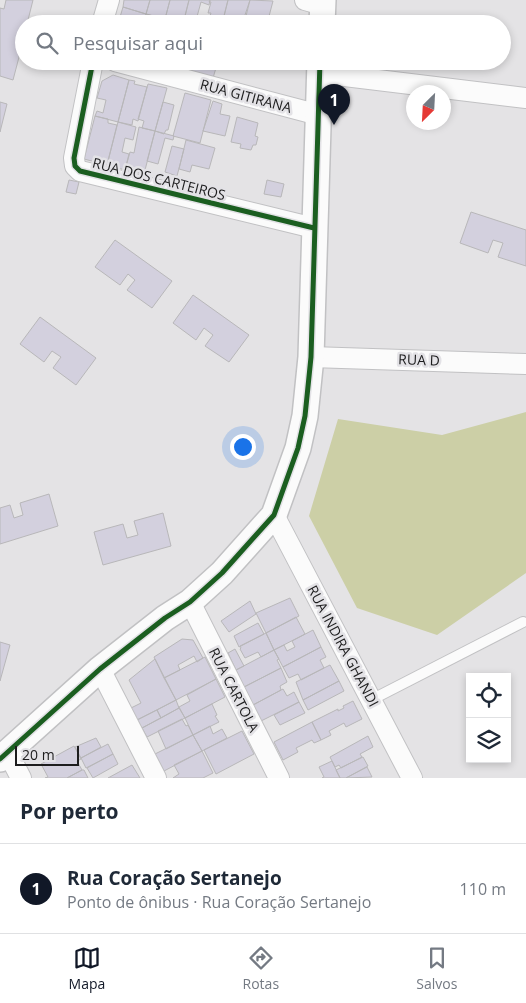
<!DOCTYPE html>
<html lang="pt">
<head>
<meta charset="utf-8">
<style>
	body { margin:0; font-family:"Open Sans",sans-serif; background:#f6f6f7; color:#1f2937 }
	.controls { position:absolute; right:15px; bottom:15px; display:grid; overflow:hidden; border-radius:0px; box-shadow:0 2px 8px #0003 }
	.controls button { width:45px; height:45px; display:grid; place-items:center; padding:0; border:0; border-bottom:1px solid #e0e1e3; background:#fff; color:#1f2937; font:25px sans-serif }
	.compass { position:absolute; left:406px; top:85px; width:45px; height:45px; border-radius:50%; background:#fff; box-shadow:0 2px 8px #0003; rotate:204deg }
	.scale { position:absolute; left:15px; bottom:12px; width:64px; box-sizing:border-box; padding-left:5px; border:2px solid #1d1d1e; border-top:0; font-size:14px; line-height:18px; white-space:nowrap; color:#1d1d1e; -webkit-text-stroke:4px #e3e2e6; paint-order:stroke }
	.you { position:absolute; left:242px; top:446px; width:18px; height:18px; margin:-12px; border:4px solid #fff; border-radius:50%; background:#1a73e8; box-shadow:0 0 0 8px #1a73e833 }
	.badge { display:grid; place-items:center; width:32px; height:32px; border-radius:50%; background:#111827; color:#fff; font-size:16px; font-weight:700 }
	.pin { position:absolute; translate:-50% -41px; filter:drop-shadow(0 1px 2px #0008) }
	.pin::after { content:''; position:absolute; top:26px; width:18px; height:15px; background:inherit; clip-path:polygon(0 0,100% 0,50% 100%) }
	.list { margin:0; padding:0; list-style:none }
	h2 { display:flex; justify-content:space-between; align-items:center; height:65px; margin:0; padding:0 20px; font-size:21px }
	h2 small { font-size:16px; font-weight:400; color:#747a83 }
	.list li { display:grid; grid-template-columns:32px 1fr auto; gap:15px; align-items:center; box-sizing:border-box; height:90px; padding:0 20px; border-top:1px solid #e0e1e3 }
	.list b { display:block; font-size:19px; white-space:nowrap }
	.list p { margin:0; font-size:16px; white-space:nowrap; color:#747a83 }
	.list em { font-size:16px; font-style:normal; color:#747a83 }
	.icon { flex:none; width:28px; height:28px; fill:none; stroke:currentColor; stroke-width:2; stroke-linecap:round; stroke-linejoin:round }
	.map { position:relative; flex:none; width:526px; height:778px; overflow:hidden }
	.search { position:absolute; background:#fff; box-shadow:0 2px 8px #0003; left:15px; right:15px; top:15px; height:55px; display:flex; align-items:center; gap:12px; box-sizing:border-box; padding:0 18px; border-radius:28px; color:#747a83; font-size:19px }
	.sheet { height:155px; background:#fff }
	nav { display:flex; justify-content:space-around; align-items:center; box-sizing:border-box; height:70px; border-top:1px solid #e0e1e3; background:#fff; font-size:14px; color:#747a83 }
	nav a { display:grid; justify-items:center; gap:2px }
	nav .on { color:#111827 }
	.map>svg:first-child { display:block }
</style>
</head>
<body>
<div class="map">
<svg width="526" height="778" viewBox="0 0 526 778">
	<rect width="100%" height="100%" fill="#e4e3e5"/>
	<path fill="#cccfa6" d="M 526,412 L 526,573 L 437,635 L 357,608 L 309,516 L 338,419 L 442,435 Z"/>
	<path fill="#d3d0de" stroke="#b8b7b9" d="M 6,0 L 33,0 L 27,24 L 24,24 L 24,38 L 13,80 L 0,76 L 0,8 L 4,9 Z
		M 124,0 L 150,0 L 146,14 L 123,7 Z
		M 150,0 L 170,0 L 165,19 L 146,14 Z
		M 170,0 L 189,0 L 183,24 L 165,19 Z
		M 189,0 L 210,0 L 209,5 L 201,2 L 195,24 L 183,24 Z
		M 210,0 L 228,0 L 222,24 L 212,24 L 212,22 L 208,21 L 211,13 L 208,13 L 211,2 L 209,2 Z
		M 228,0 L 250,0 L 242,24 L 222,24 Z
		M 250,0 L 273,1 L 267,24 L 244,24 Z
		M 123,7 L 146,14 L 144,24 L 118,24 Z
		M 146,14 L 165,19 L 164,24 L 144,24 Z
		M 174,61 L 193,61 L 191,72 L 172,67 Z
		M 193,61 L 218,61 L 213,78 L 190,72 Z
		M 113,75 L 129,80 L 118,122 L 95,116 L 97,111 L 103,113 L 106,100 L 97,98 L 102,81 Z
		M 129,80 L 135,81 L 134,84 L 147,87 L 138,121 L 133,119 L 132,125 L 118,122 Z
		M 148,84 L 167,88 L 155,131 L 142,128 L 144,121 L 138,119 Z
		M 185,93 L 211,100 L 200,143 L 173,136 Z
		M 213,101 L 222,104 L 220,114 L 230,116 L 225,136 L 203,131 Z
		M 0,102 L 7,104 L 0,132 Z
		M 163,102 L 174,105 L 168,130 L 166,130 L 164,134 L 155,131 Z
		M 95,116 L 108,119 L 108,123 L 117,125 L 107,165 L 84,159 Z
		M 237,117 L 258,123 L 255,136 L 258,137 L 256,145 L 253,145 L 251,150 L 240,148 L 241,144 L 231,142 Z
		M 118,122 L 136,127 L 133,140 L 125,138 L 122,152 L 129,154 L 125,170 L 107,165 Z
		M 139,127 L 155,131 L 144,174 L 125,170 L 130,152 L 134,153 Z
		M 155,131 L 174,136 L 173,140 L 165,138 L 158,164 L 147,161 Z
		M 186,140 L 215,148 L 209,169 L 192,165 L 190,172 L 179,169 Z
		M 172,146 L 184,149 L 177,176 L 165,172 Z
		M 69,180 L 79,182 L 76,194 L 66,192 Z
		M 267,180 L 284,184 L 281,197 L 264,194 Z
		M 471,212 L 526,230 L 526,266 L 498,257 L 503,243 L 493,240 L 488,253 L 460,243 Z
		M 115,240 L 172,281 L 152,308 L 127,290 L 135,280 L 128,274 L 120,285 L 95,267 Z
		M 193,295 L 249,335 L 229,362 L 205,346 L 213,335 L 204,328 L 196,340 L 173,323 Z
		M 40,317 L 96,358 L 76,385 L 53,368 L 61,357 L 52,351 L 44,362 L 20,344 Z
		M 49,494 L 58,526 L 0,544 L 0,508 L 10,505 L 14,518 L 23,515 L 20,503 Z
		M 163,513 L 171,546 L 103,565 L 94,532 L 123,524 L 127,538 L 138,535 L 134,521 Z
		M 290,598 L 299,616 L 266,633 L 256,613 Z
		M 250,601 L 256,614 L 229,632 L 221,621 Z
		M 296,617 L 305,634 L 274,650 L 266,633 Z
		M 258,623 L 264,634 L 239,647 L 234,636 Z
		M 313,630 L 321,647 L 283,667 L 274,650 L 284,645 L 287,651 L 295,647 L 292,641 Z
		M 266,633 L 274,650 L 261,657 L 258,652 L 245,658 L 240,649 L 241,648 L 240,646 Z
		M 182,639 L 193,640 L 203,658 L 197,662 L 194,656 L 178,665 L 180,670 L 164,678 L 154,657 Z
		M 0,642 L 10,645 L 0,681 Z
		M 321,647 L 326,657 L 320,660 L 324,668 L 301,680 L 298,674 L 289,678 L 283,667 Z
		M 235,649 L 244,666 L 236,670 L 228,653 Z
		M 274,650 L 279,659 L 277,660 L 281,668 L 244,687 L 236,670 Z
		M 205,657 L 216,679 L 176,700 L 164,678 Z
		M 155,659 L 176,700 L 137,720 L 131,708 L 141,703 L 129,680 Z
		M 330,665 L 339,681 L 303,700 L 296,682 Z
		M 281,668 L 287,682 L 280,686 L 281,690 L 253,705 L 244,687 Z
		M 216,679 L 225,697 L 185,718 L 179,707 L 190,701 L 187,695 Z
		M 339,681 L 344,691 L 308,710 L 303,700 Z
		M 283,689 L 287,696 L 294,692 L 299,702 L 261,721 L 253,705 Z
		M 176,700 L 179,708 L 161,718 L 157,710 Z
		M 353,701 L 362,719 L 346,727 L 344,723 L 329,731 L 331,735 L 321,740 L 312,722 L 338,709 L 338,711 L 344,708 L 343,706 Z
		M 299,702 L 305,713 L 280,725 L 274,715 Z
		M 212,704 L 217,715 L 215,716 L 219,722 L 193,735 L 185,718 Z
		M 179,708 L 185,718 L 147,737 L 142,728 Z
		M 157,710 L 161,718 L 142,728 L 137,720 Z
		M 182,719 L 186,726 L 188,725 L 193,735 L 166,749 L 158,731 Z
		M 312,722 L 321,740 L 314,743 L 312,740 L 296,748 L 298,752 L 283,760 L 274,742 Z
		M 210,726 L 213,734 L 222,729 L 227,738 L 202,751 L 193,735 Z
		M 242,731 L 254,754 L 216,774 L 204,750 Z
		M 193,735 L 202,751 L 164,771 L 155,754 Z
		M 368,736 L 373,747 L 360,754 L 362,757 L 341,768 L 339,765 L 335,767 L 330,757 Z
		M 96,738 L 101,747 L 81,758 L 75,747 Z
		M 108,744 L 113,754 L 86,768 L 81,758 Z
		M 74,746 L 81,759 L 77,761 L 82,770 L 67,778 L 45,778 L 48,777 L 41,764 Z
		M 202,751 L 213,773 L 203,778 L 173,778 L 179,774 L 174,765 Z
		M 113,754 L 118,764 L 93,778 L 87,768 Z
		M 363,757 L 368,766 L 346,778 L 340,778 L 336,770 Z
		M 332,761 L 340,778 L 322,778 L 324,777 L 319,767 Z
		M 132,765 L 140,778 L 108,778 Z
		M 367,767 L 372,777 L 346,778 Z
		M 82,770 L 84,770 L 88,778 L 67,778 Z"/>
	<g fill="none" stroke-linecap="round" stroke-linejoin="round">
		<g stroke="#c1c1c3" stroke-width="12">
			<path id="service" d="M 371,700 L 523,622"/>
		</g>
		<g stroke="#c1c1c3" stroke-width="22">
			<path id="minor" d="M 305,0 L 323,5
				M 102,24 L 109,0
				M 93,61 L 74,158 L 75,166 L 80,171 L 314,228
				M 115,61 L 319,115
				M 320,73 L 526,98
				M 311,357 L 526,364
				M 274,515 L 412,778
				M 190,602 L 279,778
				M 100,669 L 156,778
				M 8,753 L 21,778"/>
		</g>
		<g stroke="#c1c1c3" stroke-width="28">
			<path id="tertiary" d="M 322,24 L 323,0
				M 0,759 L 100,669 L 165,618 L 190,602 L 222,573 L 274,515 L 298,448 L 305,416 L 311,357 L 320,61"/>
		</g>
		<use href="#service" stroke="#fbfbfb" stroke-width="10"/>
		<use href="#minor" stroke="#fbfbfb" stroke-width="20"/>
		<use href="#tertiary" stroke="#fbfbfb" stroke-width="25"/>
		<g stroke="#e3e2e6" stroke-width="8">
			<path id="cycleway" d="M 93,61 L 74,158 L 75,166 L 80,171 L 314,228
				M 0,759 L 100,669 L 165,618 L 190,602 L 222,573 L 274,515 L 298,448 L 305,416 L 311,357 L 320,61"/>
		</g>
		<use href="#cycleway" stroke="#1b5e20" stroke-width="5"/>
	</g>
	<g text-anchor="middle" stroke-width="5" stroke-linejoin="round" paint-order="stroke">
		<g font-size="14" fill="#1d1d1e" stroke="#e3e2e6">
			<text transform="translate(246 96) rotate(15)" y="5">RUA GITIRANA</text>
			<text transform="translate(159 179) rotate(14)" y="5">RUA DOS CARTEIROS</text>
			<text transform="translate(419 360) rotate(2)" y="5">RUA D</text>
			<text transform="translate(343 646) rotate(62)" y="5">RUA INDIRA GHANDI</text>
			<text transform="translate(234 690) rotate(63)" y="5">RUA CARTOLA</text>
		</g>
	</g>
</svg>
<div class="controls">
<button><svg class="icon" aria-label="locate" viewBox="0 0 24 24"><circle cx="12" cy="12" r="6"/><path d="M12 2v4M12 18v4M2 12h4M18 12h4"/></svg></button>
<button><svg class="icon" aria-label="layers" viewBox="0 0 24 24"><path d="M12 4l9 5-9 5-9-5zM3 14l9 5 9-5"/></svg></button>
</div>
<svg class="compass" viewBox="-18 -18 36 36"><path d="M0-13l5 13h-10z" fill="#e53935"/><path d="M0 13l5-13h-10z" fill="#747a83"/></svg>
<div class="scale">20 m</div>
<div class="you"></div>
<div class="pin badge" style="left:334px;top:125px">1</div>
<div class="search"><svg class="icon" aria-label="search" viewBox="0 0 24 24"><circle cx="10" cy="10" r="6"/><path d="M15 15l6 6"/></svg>Pesquisar aqui</div>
</div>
<section class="sheet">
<h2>Por perto<small></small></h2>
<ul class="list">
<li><span class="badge">1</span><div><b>Rua Coração Sertanejo</b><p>Ponto de ônibus · Rua Coração Sertanejo</p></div><em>110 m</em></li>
</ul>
</section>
<nav>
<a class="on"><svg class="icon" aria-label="map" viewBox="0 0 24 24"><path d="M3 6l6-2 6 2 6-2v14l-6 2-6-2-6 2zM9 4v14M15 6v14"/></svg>Mapa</a>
<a><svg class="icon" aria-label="directions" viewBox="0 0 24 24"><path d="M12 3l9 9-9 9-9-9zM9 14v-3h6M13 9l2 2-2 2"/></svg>Rotas</a>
<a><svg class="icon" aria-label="saved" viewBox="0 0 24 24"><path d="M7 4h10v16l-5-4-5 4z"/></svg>Salvos</a>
</nav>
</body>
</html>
